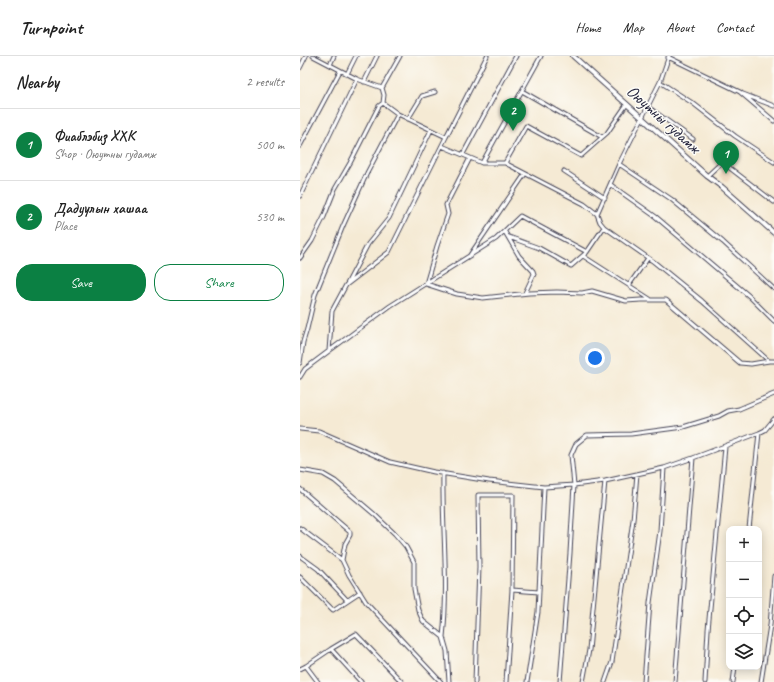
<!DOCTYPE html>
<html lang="en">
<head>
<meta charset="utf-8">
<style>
	body { margin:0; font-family:Caveat,sans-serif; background:#f6f6f6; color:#222 }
	.controls { position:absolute; right:12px; bottom:12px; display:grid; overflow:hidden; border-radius:8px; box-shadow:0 2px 10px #0003 }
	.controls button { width:36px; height:36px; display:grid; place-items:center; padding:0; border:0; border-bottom:1px solid #e0e0e0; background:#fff; color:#222; font:20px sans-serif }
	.you { position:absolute; left:295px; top:302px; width:14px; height:14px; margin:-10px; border:3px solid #fff; border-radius:50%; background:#1a73e8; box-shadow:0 0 0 6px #1a73e833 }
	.badge { display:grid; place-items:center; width:26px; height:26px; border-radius:50%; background:#0b8043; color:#fff; font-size:13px; font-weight:700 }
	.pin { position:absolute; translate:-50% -33px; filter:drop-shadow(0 1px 2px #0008) }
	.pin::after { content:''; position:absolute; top:21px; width:14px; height:12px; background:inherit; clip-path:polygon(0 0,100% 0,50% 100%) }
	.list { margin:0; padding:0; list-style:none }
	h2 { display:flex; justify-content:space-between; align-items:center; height:52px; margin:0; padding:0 16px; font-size:17px }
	h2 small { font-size:13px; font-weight:400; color:#767676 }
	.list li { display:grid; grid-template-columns:26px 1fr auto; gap:12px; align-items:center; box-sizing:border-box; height:72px; padding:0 16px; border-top:1px solid #e0e0e0 }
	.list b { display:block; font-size:15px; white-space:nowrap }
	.list p { margin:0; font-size:13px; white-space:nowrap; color:#767676 }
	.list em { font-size:13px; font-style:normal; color:#767676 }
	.actions { display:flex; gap:8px; padding:12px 16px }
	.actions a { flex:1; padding:9px 0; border:1px solid #0b8043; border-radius:16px; text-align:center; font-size:14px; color:#0b8043 }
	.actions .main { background:#0b8043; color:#fff }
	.icon { flex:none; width:22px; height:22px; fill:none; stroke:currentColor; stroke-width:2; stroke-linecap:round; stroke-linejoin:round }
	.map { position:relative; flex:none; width:474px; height:626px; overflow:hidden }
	header { display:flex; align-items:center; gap:24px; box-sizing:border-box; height:56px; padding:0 20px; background:#fff; border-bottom:1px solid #e0e0e0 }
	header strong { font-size:19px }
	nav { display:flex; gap:22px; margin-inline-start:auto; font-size:14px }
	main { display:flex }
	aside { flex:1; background:#fff }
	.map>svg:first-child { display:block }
</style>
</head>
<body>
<header>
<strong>Turnpoint</strong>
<nav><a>Home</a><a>Map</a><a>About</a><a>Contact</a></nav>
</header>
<main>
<aside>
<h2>Nearby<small>2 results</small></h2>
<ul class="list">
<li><span class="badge">1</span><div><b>Фиаблэбиз ХХК</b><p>Shop · Оюутны гудамж</p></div><em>500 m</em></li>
<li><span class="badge">2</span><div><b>Дадуулын хашаа</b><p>Place</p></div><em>530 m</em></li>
</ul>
<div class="actions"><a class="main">Save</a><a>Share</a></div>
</aside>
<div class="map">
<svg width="474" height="626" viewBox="0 0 474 626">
	<rect width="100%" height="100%" fill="#fdfcf7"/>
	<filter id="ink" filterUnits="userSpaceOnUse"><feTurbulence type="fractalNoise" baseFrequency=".025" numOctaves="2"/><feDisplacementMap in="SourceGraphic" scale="8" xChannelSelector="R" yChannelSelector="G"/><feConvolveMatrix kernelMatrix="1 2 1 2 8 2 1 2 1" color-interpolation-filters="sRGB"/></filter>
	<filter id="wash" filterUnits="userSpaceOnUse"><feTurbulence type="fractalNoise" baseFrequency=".012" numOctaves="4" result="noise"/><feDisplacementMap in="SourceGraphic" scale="16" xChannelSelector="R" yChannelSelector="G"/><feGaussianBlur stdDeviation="0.9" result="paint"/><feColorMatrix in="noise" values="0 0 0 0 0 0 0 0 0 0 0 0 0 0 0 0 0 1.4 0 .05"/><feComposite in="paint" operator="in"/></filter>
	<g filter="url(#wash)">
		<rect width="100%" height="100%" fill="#f5ead4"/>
		<path fill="#eed6bb" d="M 425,111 L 433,118 L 427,126 L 419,119 Z"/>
	</g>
	<g filter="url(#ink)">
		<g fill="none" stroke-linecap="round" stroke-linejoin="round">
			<g stroke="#424052" stroke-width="5">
				<path id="minor" d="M 13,0 L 57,23 L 82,32
					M 241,0 L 182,107 L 205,107 L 284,148 L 297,158 L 300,166 L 304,171 L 354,206 L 402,245 L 469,305 L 474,305
					M 368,1 L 440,36 L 474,65
					M 30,9 L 34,0
					M 0,12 L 6,0
					M 47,18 L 56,0
					M 64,26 L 77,0
					M 360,26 L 394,48 L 435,80 L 474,106
					M 82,32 L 100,0
					M 222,35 L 302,81
					M 443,38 L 474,50
					M 83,47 L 98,58 L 146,81 L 187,0
					M 348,51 L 393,83
					M 108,63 L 122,40 L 135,36
					M 0,90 L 40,15
					M 142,90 L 182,107
					M 163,98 L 216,0
					M 170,102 L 146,149 L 148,158 L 137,190 L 126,228 L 157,238 L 183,242 L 229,237 L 257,236 L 282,237 L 292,235 L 326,245 L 341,244 L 366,244 L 440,307 L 451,308 L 469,305
					M 205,107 L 226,70 L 281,100 L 307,77 L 327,48
					M 319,108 L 371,143 L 423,186 L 474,233
					M 264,115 L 305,142
					M 407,120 L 422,106 L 474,146
					M 311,129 L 356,161 L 449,240 L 474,265
					M 0,140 L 57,23
					M 297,158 L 319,108 L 360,26 L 369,0
					M 205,176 L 219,200 L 233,215 L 234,218 L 225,237
					M 209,181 L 239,192 L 271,210 L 287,196 L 304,171
					M 170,199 L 225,118
					M 283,200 L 350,243
					M 0,202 L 12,185 L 24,161 L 35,133 L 50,107 L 79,50 L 83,47 L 84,39 L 82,32
					M 47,228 L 68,188 L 89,162 L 131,74
					M 329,229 L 348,202
					M 29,295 L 90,250 L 196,183 L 220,160 L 287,196
					M 0,307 L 3,286 L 7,273 L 15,239 L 43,170 L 67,117 L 98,58
					M 0,321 L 5,313 L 29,295 L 32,255 L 46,229 L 89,196 L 146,81
					M 0,373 L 19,375 L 90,406 L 134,416 L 189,425 L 244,431 L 274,429 L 305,425 L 364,412 L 393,402 L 459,377 L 465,374 L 474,363
					M 0,414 L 23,418 L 35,425 L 74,458 L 95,478 L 106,491 L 114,506 L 114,533 L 118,554 L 123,565 L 143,581 L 147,595 L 149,626
					M 0,433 L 50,476 L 50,479 L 45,488 L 42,504
					M 0,472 L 42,504 L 49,519 L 66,546 L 141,626
					M 449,473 L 459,377
					M 0,500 L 18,513 L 47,544
					M 0,521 L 33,554 L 60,536
					M 212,534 L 239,536
					M 143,581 C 149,527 142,472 143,417
					M 31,593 L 61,626
					M 6,610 L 18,626
					M 0,613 L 6,610 L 31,593 L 56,578 L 102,626
					M 175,626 L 179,511 L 178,439 L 213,439 L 212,534 L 206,626
					M 227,626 L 238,556 L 244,431
					M 260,626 L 270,497 L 274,429 L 271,399 L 276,388 L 287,379 L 331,378 L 383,371 L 419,360 L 428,355 L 439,353 L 474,338
					M 283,626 L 289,594 L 305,425
					M 305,626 L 312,606 L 333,464 L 337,418
					M 344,626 L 350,547 L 360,475 L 364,412
					M 375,626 L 393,402
					M 405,626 L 408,574 L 425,391
					M 433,626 L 435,611
					M 461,626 L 470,569 L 474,520"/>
			</g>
			<g stroke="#424052" stroke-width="6">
				<path id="tertiary" d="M 273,0 L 407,120 L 422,131 L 474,177"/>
			</g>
			<use href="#minor" stroke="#fff" stroke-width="3"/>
			<use href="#tertiary" stroke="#fff" stroke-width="4"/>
		</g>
	</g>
	<g text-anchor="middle" stroke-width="3" stroke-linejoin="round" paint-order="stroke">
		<g font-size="17" fill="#22223b" stroke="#fdfcf7">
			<text transform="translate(364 63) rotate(42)" y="6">Оюутны гудамж</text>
		</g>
	</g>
</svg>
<div class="controls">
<button>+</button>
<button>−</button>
<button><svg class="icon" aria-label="locate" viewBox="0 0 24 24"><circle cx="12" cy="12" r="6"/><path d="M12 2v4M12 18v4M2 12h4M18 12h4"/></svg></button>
<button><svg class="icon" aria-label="layers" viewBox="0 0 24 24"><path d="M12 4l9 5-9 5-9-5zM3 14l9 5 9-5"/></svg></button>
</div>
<div class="you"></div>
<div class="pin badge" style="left:426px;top:118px">1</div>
<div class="pin badge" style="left:213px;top:75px">2</div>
</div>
</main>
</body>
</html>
